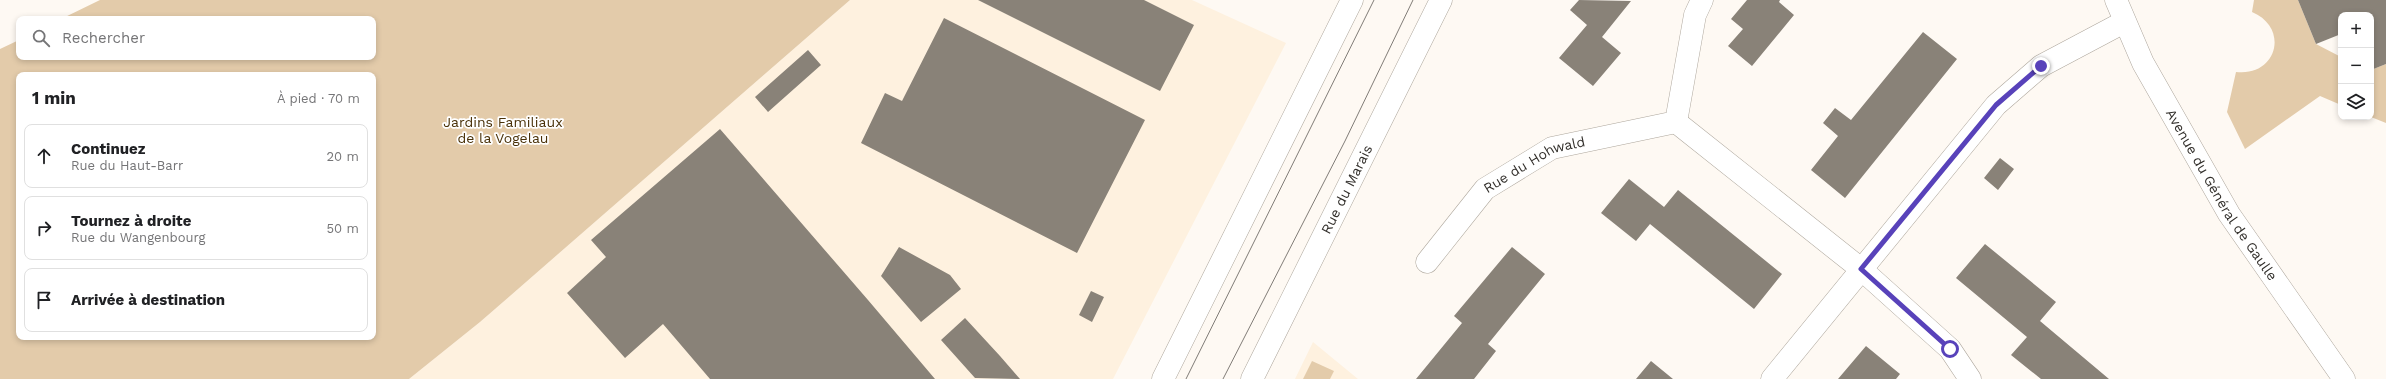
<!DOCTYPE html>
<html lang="fr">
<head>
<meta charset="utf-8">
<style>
	body { margin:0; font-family:"Work Sans",sans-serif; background:#f2f2f2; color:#202124 }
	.controls { position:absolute; right:12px; top:12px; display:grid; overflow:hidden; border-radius:8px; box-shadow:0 2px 6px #0003 }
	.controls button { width:36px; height:36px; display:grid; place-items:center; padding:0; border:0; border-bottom:1px solid #e0e0e0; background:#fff; color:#202124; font:20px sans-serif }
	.stop { position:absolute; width:12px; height:12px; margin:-9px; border:3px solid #5842ba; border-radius:50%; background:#fff }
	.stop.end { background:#5842ba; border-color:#fff; box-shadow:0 1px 4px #0008 }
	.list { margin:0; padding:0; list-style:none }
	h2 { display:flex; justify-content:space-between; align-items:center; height:52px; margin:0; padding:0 16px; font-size:17px }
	h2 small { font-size:13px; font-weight:400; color:#757577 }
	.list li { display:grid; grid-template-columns:26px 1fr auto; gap:12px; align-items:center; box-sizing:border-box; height:64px; margin:0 8px 8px; padding:0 8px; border:1px solid #e0e0e0; border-radius:8px }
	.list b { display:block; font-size:15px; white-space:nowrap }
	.list p { margin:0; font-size:13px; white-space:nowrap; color:#757577 }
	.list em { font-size:13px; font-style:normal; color:#757577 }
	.icon { flex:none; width:22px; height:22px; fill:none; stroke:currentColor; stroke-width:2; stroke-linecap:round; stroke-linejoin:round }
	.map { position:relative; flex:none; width:2386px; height:379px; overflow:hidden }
	.search { position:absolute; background:#fff; box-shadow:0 2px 6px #0003; left:16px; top:16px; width:360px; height:44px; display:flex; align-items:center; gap:10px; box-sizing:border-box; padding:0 14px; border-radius:8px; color:#757577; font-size:15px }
	.panel { position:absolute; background:#fff; box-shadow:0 2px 6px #0003; left:16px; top:72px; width:360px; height:268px; border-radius:8px }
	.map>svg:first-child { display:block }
</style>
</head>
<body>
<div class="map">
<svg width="2386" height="379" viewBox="0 0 2386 379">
	<rect width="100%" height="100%" fill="#fef9f3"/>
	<path fill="#fef1df" d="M 850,0 L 1192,0 L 1286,43 L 1113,379 L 409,379 L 480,322 Z
		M 1313,342 L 1358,379 L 1295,379 Z"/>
	<path fill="#e3cbaa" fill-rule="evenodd" d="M 100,0 L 850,0 L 480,322 L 409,379 L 0,379 L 0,49 L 19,40 L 19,57 L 373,57 L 373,19 L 61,19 ZM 19,75 L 373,75 L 373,337 L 19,337 Z
		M 2254,0 L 2298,0 L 2316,44 L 2341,57 L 2341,105 L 2320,96 L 2245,149 L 2227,112 L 2236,72 C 2277,77 2290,28 2252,12 Z
		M 2386,64 L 2386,123 L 2371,117 L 2371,70 Z
		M 1312,361 L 1334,371 L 1330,379 L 1303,379 Z"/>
	<path fill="#898278" d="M 978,0 L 1144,0 L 1194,25 L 1160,91 Z
		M 1579,0 L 1631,1 L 1602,37 L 1621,53 L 1593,86 L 1559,58 L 1587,25 L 1570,10 Z
		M 1747,0 L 1780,0 L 1779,2 L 1794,15 L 1752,66 L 1728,46 L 1743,29 L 1731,19 Z
		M 2298,0 L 2386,0 L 2386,64 L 2371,70 L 2371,15 L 2341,15 L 2341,34 L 2316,44 Z
		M 944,18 L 1145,120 L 1077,253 L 861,143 L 885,93 L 902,101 Z
		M 1923,32 L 1957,59 L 1845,198 L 1811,170 L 1838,136 L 1823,123 L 1835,108 L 1851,120 Z
		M 808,50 L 821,65 L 768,112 L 755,97 Z
		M 720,129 L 868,300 L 935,379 L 710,379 L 663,324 L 625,358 L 567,293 L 606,257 L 591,240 Z
		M 2000,158 L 2014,169 L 1998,190 L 1984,178 Z
		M 1629,179 L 1664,207 L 1678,190 L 1782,274 L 1754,309 L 1650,224 L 1636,241 L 1601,213 Z
		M 1985,244 L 2056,302 L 2040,321 L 2109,379 L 2041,379 L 2011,355 L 2027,337 L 1956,278 Z
		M 899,247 L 950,275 L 961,289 L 921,322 L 881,276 Z
		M 1512,247 L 1545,274 L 1488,344 L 1496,351 L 1474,379 L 1416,379 L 1462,323 L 1454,316 Z
		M 1091,291 L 1104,297 L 1092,322 L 1079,315 Z
		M 965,318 L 1000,356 L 1020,379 L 975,378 L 941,340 Z
		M 1866,346 L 1900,374 L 1896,379 L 1838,379 Z
		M 1651,361 L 1673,379 L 1636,379 Z"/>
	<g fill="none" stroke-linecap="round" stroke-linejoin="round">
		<g stroke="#aea79d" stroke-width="23">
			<g id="minor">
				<path d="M 1676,122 L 1861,269 L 1950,349 L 1970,379"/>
				<path id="s1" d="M 1427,262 L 1485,189 L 1552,148 L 1676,122 L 1695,15 L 1702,0"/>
				<path d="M 1772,379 L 1996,105 L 2041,66 L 2124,22"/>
			</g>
		</g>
		<g stroke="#aea79d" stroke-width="23">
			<g id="tertiary">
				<path id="s2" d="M 2116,0 L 2143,63 L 2229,214 L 2344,379"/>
			</g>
		</g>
		<g stroke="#aea79d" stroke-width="23">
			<g id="primary">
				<path d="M 1163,379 L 1352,0"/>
				<path id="s3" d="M 1252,379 L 1441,0"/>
			</g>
		</g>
		<use href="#minor" stroke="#fff" stroke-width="22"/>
		<use href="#tertiary" stroke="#fff" stroke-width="22"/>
		<use href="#primary" stroke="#fff" stroke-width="22"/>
		<path stroke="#807c77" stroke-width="1" d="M 1186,379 L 1374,0
			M 1223,379 L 1345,141 L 1413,0"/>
	</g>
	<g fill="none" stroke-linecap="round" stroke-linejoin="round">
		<path stroke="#5842ba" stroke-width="5" d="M 1950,349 L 1861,269 L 1996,105 L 2041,66"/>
	</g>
	<g text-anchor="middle" stroke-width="3.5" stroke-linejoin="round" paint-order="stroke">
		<g font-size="14" fill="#493108" stroke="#fff">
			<text x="503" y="127">Jardins Familiaux<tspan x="503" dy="16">de la Vogelau</tspan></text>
		</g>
		<g font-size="14" fill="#322f2b" stroke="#fff">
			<text dy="5" stroke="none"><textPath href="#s1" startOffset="149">Rue du Hohwald</textPath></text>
			<text dy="5" stroke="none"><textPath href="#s3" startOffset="212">Rue du Marais</textPath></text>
			<text dy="5" stroke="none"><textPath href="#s2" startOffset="222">Avenue du Général de Gaulle</textPath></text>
		</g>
	</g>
</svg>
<div class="controls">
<button>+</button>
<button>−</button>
<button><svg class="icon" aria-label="layers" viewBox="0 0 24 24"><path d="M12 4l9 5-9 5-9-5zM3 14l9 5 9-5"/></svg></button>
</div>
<div class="stop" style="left:1950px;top:349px"></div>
<div class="stop end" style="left:2041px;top:66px"></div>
<div class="search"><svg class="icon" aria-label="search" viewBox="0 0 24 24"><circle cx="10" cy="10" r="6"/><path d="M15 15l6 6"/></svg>Rechercher</div>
<section class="panel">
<h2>1 min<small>À pied · 70 m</small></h2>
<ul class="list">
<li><svg class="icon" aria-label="ahead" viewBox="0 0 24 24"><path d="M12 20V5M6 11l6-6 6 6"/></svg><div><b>Continuez</b><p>Rue du Haut-Barr</p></div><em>20 m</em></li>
<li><svg class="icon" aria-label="right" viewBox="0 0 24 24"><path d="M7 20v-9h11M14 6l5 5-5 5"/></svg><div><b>Tournez à droite</b><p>Rue du Wangenbourg</p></div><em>50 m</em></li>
<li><svg class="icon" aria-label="arrive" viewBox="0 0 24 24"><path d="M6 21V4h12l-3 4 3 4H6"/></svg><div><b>Arrivée à destination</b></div></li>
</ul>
</section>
</div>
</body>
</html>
